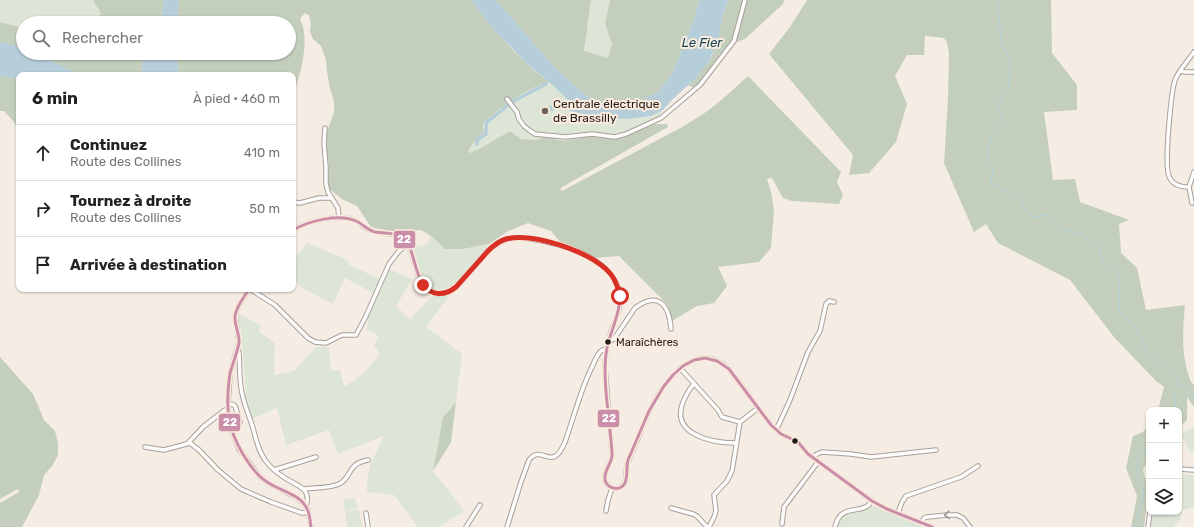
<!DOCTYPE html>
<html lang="fr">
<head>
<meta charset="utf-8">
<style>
	body { margin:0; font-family:Rubik,sans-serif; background:#f2f2f2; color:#222 }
	.controls { position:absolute; right:12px; bottom:12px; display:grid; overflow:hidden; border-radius:8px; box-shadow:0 1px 3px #0004 }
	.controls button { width:36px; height:36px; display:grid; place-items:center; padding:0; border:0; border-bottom:1px solid #e0e0e0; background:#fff; color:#222; font:20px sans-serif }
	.stop { position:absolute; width:12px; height:12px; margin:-9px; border:3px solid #d93025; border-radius:50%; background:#fff }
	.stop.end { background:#d93025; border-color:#fff; box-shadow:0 1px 4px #0008 }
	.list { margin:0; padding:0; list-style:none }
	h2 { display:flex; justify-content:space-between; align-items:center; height:52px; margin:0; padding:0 16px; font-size:17px }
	h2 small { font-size:13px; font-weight:400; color:#767676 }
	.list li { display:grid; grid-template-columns:26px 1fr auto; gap:12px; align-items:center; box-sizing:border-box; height:56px; padding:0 16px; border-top:1px solid #e0e0e0 }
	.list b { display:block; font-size:15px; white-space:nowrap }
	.list p { margin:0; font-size:13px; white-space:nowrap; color:#767676 }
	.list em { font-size:13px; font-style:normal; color:#767676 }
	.icon { flex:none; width:22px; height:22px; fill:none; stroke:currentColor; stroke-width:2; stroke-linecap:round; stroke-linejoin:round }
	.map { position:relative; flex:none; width:1194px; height:527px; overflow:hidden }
	.search { position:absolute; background:#fff; box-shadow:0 1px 3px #0004; left:16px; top:16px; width:280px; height:44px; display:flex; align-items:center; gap:10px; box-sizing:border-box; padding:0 14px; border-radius:22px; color:#767676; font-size:15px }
	.panel { position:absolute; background:#fff; box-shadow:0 1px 3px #0004; left:16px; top:72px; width:280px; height:220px; border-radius:8px }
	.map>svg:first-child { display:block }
</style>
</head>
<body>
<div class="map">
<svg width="1194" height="527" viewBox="0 0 1194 527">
	<rect width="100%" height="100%" fill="#f5ece4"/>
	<path fill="#dde6d6" d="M 0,0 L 93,0 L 101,14 L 89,23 L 23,23 L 23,28 L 0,22 Z
		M 591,0 L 610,0 L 605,24 L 612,44 L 608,58 L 584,52 Z
		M 549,82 L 568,100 L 579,105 L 578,107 L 576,107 L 553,104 L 553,110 L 563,109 L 583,114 L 590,118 L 627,119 L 651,116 L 663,110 L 655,124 L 618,138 L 594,136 L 563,141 L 557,140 L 553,136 L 549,135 L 540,139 L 534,140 L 521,139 L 510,131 L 479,149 L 470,153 L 468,151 L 476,139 L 482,134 L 484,129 L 484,123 C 497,106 529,88 549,82 Z
		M 431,236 L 446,249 L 463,249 L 489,244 L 426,327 L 462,354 L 456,402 L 443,417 L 433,471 L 464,511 L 439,527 L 418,527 L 394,495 L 367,492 L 367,480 L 371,463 L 384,436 L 338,454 L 329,430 L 286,445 L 277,408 L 252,419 L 247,407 L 241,330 L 238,320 L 238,313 L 260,325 L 259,332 L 275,343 L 274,375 L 294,371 L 316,347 L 329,347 L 331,370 L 340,370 L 344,387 L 363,374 L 380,354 L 374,345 L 379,336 L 366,329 L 369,321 L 367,318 L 377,295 L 345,278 L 333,304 L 302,288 L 293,278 L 293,261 L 307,243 L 348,260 L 348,264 L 383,281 L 389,269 L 412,279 L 396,306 L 410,319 L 437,291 C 431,289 426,286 423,280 L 411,247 L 426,245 Z
		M 1194,427 L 1194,449 L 1190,452 L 1181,435 Z
		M 1179,474 L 1194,475 L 1194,507 L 1182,510 L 1180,520 L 1173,527 L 1151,527 L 1152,512 L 1179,512 Z
		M 355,498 L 357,508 L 345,511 L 343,500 Z
		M 875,506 L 923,527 L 837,527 C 842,509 852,513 866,510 C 869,509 872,507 875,506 Z
		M 358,509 L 363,527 L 348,527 L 345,512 Z"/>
	<path fill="#c3cfbc" d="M 93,0 L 164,0 L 160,23 L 89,23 L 101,14 Z
		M 179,0 L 471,0 C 488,22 506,45 527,64 C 534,71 542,76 549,82 C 525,89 504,105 485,121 L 483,125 L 484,133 L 476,139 L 468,151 L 470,153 L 479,149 L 510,131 L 521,139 L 534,140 L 540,139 L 549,135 L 553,136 L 557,140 L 563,141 L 594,136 L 610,138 L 630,134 L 655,124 L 667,124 L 668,127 L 564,186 L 560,189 L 562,191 L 684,126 L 709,110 L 726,96 L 748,76 L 841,172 L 837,182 L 843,195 L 839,204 L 792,201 L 783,198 L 772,178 L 767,179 L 772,196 L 774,211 L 771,248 L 759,262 L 718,267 L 727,286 L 714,303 L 697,306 L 672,321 L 668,305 L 619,256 L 592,258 L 561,243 L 551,231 L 528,223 L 508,231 L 489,244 L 463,249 L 445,249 L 431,236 L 421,230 L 395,232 L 371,227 L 357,206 L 342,199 L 329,189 L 328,186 L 329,164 L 326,147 L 327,132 L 334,112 L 334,101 L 330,89 L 327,72 L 326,60 L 321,46 L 313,39 L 310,32 L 311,24 L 309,15 L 305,13 L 302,16 L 300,19 C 311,40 300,75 293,96 L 293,75 L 179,75 L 177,53 L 289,53 L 289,23 L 177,23 Z
		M 495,0 L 591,0 L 584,51 L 608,58 L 612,44 L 605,24 L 610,0 L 700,0 L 693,22 L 673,72 L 659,91 L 644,99 L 629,104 L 613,105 L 589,98 L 556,69 L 504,9 Z
		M 728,0 L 784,0 L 783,4 L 745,39 L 727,46 L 701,80 L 694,88 L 688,85 L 696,78 L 703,67 L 708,63 L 713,53 L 718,41 L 722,18 Z
		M 807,0 L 1051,0 L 1052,53 L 1077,85 L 1077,110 L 1044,112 L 1053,180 L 1075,179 L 1080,202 L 1129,220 L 1119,224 L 1121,253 L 1137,268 L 1146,310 L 1185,305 C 1183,329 1181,350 1188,374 C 1190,378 1190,382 1194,385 L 1194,407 L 1187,397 L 1187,420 L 1179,427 L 1179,410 L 1158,410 L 1164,387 L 1156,381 L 1114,337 L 1070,280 L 998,243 L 986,224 L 974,232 L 944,163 L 948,98 L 949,54 L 947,42 L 944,38 L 925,36 L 924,55 L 907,55 L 895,76 L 907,104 L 896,142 L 869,173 L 849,175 L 853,155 L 769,54 L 790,27 Z
		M 0,22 L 23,28 L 23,48 L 0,42 Z
		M 34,53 L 143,53 L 142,75 L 80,75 Z
		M 0,76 L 19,79 L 19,131 L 14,122 L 4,111 L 0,111 Z
		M 0,357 L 33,394 L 44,420 L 55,431 L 58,443 L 58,455 L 52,466 L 44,475 L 39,495 L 22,527 L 0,527 L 0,503 L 19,492 L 18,489 L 0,499 Z
		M 456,402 L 451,442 L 433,471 L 443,417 Z
		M 1149,424 L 1149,459 L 1143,469 L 1148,492 L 1144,527 L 1131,527 L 1137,496 L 1126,468 L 1133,436 L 1143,432 Z"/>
	<path fill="#b5ceda" d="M 164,0 L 179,0 L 177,23 L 160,23 Z
		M 471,0 L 495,0 L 504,9 L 556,69 L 589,98 L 613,105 L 629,104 L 644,99 L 659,91 L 673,72 L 693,22 L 700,0 L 728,0 L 722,18 L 718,41 L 708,63 L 703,68 L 696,78 L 673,99 L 663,110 L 651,116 L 627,119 L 590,118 L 583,114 L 563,109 L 553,110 L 552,112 L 549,106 L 556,104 L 576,107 L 578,107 L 579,105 L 568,100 L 549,82 L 527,64 L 494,30 Z
		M 0,42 L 21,47 L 23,48 L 23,53 L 34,53 L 80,75 L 19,75 L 19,79 L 0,76 Z
		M 143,53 L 177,53 L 179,75 L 142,75 Z"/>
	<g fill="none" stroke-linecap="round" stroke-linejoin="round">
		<path stroke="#b5ceda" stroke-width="1" d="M 999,0 L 997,2 L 1002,45 L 1011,61 L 1008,87 L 997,106 L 1003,119 L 991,135 L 987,161 L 993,168 L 991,184 C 1000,188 1014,194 1021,202 C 1026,209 1024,211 1032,217 L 1047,215 L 1066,230 L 1079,233 L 1097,246 L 1105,264 L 1116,272 L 1120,282 L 1119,308 L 1122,316 L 1133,324 L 1141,337 L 1146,354 L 1161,363 L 1170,372
			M 1172,373 L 1177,378 L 1181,385 L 1194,396
			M 1176,410 L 1174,392 L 1181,385
			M 1135,527 L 1144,491 L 1138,476 L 1137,460 L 1149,445"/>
		<path stroke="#b5ceda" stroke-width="3.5" d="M 477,144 L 477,140 L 486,134 L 486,125 L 487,122 L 491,119 L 512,102 L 546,84"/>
		<g stroke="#a7a09a" stroke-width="5.5">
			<path id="minor" d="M 1180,71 L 1186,72 L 1194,72
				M 507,99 L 517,112 L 519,119 L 524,126 L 529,130 L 535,134 L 565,137 L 592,134 L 615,137 L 626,134 L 661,118 L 700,85 L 734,41 L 745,0
				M 325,128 L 324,143 L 326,167 L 326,184 L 328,192 L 338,208 L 339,218
				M 1189,187 C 1180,187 1172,185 1169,176 C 1164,165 1171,93 1175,80 C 1179,70 1188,61 1194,52
				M 293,202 L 300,203 L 319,198 L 332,198
				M 1192,203 L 1189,187 L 1194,172
				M 293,230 C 306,221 339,214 354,220 C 360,222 364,228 370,230 C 380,234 391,233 401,236 C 418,250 412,288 436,293 C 456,298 477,260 490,249 C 508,233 530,238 551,243 C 582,249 627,271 619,309 C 617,317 613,325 611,332 C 608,342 606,352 605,362 C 605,372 606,382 607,392 C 608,413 611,435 612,456 C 611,465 598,478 609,486 C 612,488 615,489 618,488 C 621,487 624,485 625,482 C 627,477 626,470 627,464 C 631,454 635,445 639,436 C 643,426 646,417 651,408 C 665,380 696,338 729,369 L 771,425 L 781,434 L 798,442 L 808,454 L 872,501 L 887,509 L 932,527
				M 249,289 L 238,307 L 235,316 L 239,342 L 230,374 L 228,405 L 229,419 L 232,432 L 239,449 L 260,477 L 268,483 L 296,497 L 305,505 L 308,510 L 311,527
				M 250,289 L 275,305 L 308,338 L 315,342 L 326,343 L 342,335 L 356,335 L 366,316 L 389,264 L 399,251 L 407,245
				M 608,342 L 614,339 L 635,308 C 658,291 669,304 671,329
				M 238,349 L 239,353 C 240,366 239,381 242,393 C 244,404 249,415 252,425 C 256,437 257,449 265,460 C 270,467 277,473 285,478 C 297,486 312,488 306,506
				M 680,368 L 718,410 L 722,417 L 740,422
				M 694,384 C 689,389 686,395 683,402 C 670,435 713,443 736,443
				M 228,405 L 232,404 L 235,406 L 240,422
				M 776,429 L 779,424 L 790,400 L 808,352 L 820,331 L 826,304 L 829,301 L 834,302
				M 188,443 L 203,427 L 225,410 L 228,410
				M 145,447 L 164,450 L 190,443 L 199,450 L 218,470 L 241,489 L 271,502 L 302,513 L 308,512
				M 813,458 L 817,454 L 822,452 L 851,454 L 871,457 L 936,450
				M 1179,469 L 1194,470
				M 274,470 L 316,457
				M 304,489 C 313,488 331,488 339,484 C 353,477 346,464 368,460
				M 671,508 L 693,514 L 697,516 L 707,527
				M 606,511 L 608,500 L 612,488
				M 366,513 L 368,527
				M 898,513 L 902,502 L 906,496 L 961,477 L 978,466
				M 922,523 L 924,518 L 927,517 L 948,515 L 957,515 L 963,518 L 970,527
				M 782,524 L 784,507 L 818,462
				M 466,527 L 480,505
				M 507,527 L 521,482 L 529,460 C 542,443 552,474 565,442 C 574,417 580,391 592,367 C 594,362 597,355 601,351 C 604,349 604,349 607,349
				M 709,527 L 714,517 L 716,511 L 714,495 L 727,481 L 732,471 L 740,422 L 758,408
				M 835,527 C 841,501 862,517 872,501
				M 1148,527 L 1150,512"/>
		</g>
		<use href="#minor" stroke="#fefcfb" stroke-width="3.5"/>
		<g stroke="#fcecdd" stroke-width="6">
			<path id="bus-1" d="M 293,230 C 309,221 338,213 356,221 C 363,224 367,230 375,232 C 382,233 396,233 401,236 C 419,247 411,295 441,293 C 462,291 479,255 497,244 C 527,226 599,252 615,282 C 627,304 611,327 607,348 C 602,373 608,407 610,432 C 611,440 612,448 612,455 C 612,463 605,469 605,477 C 604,488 620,493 625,483 C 628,476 626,467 628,460 L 649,411 L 664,386 L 673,375 L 683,366 L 694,360 L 705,358 L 717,361 L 729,369 L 771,425 L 781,434 L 798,442 L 808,454 L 872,501 L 887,509 L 932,527
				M 249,289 C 244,297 236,307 235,316 C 234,325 240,334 239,343 C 237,353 233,363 230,373 C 228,386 227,405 229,418 C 232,439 250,471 267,482 C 280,491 301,494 307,509 C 310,514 310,521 311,527"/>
		</g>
		<use href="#bus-1" stroke="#ca8ea8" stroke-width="3"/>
	</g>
	<defs><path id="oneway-chevron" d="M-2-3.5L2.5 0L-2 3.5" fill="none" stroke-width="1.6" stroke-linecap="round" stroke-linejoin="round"/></defs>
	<use stroke="#9b9794" href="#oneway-chevron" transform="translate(947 515) rotate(176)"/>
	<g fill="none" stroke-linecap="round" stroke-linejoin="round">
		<path stroke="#d93025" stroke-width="5" d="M 423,285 C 432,296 445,296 456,287 L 488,251 C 493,246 499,241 506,239 C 533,232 586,251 606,269 C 614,276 618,286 620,296"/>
	</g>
	<circle fill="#6c655f" stroke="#fcecdd" stroke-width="1.5" cx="545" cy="111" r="4"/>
	<g fill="#221c17" stroke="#fcecdd" stroke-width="1.5">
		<circle cx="608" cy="342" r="3.5"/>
		<circle cx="795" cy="441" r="3.5"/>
	</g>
	<g text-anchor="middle" stroke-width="4" stroke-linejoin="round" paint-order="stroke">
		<g font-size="11" fill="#221c17" stroke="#fcecdd" text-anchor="start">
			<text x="616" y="346">Maraîchères</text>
		</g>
		<g font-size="12" fill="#221c17" stroke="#fcecdd" text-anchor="start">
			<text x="553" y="108">Centrale électrique<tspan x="553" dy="14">de Brassilly</tspan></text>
		</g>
		<g font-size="13" font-style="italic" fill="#12455b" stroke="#fcecdd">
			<text x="702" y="47">Le Fier</text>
		</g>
	</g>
	<g stroke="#fcecdd" stroke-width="1.5">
		<rect x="393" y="230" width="23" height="19" rx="4" fill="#ca8ea8"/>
		<rect x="597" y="409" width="23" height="19" rx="4" fill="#ca8ea8"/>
		<rect x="218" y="413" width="23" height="19" rx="4" fill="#ca8ea8"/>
	</g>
	<g font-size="11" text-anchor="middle" font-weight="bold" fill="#fff">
		<text x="404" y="243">22</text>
		<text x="609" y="422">22</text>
		<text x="230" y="426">22</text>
	</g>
</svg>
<div class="controls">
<button>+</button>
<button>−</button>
<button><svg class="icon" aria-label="layers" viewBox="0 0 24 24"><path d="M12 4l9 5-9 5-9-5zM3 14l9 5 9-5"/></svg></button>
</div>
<div class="stop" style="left:620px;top:296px"></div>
<div class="stop end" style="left:423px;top:285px"></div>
<div class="search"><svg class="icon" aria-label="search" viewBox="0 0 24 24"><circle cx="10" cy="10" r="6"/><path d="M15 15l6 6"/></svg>Rechercher</div>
<section class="panel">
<h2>6 min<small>À pied · 460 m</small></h2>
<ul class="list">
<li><svg class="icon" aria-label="ahead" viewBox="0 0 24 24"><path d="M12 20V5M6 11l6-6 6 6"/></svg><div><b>Continuez</b><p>Route des Collines</p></div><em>410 m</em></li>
<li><svg class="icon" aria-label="right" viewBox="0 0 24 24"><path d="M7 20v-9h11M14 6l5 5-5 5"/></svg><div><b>Tournez à droite</b><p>Route des Collines</p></div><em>50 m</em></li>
<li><svg class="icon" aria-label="arrive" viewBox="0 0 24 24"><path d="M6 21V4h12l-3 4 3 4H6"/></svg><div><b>Arrivée à destination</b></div></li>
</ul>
</section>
</div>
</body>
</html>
